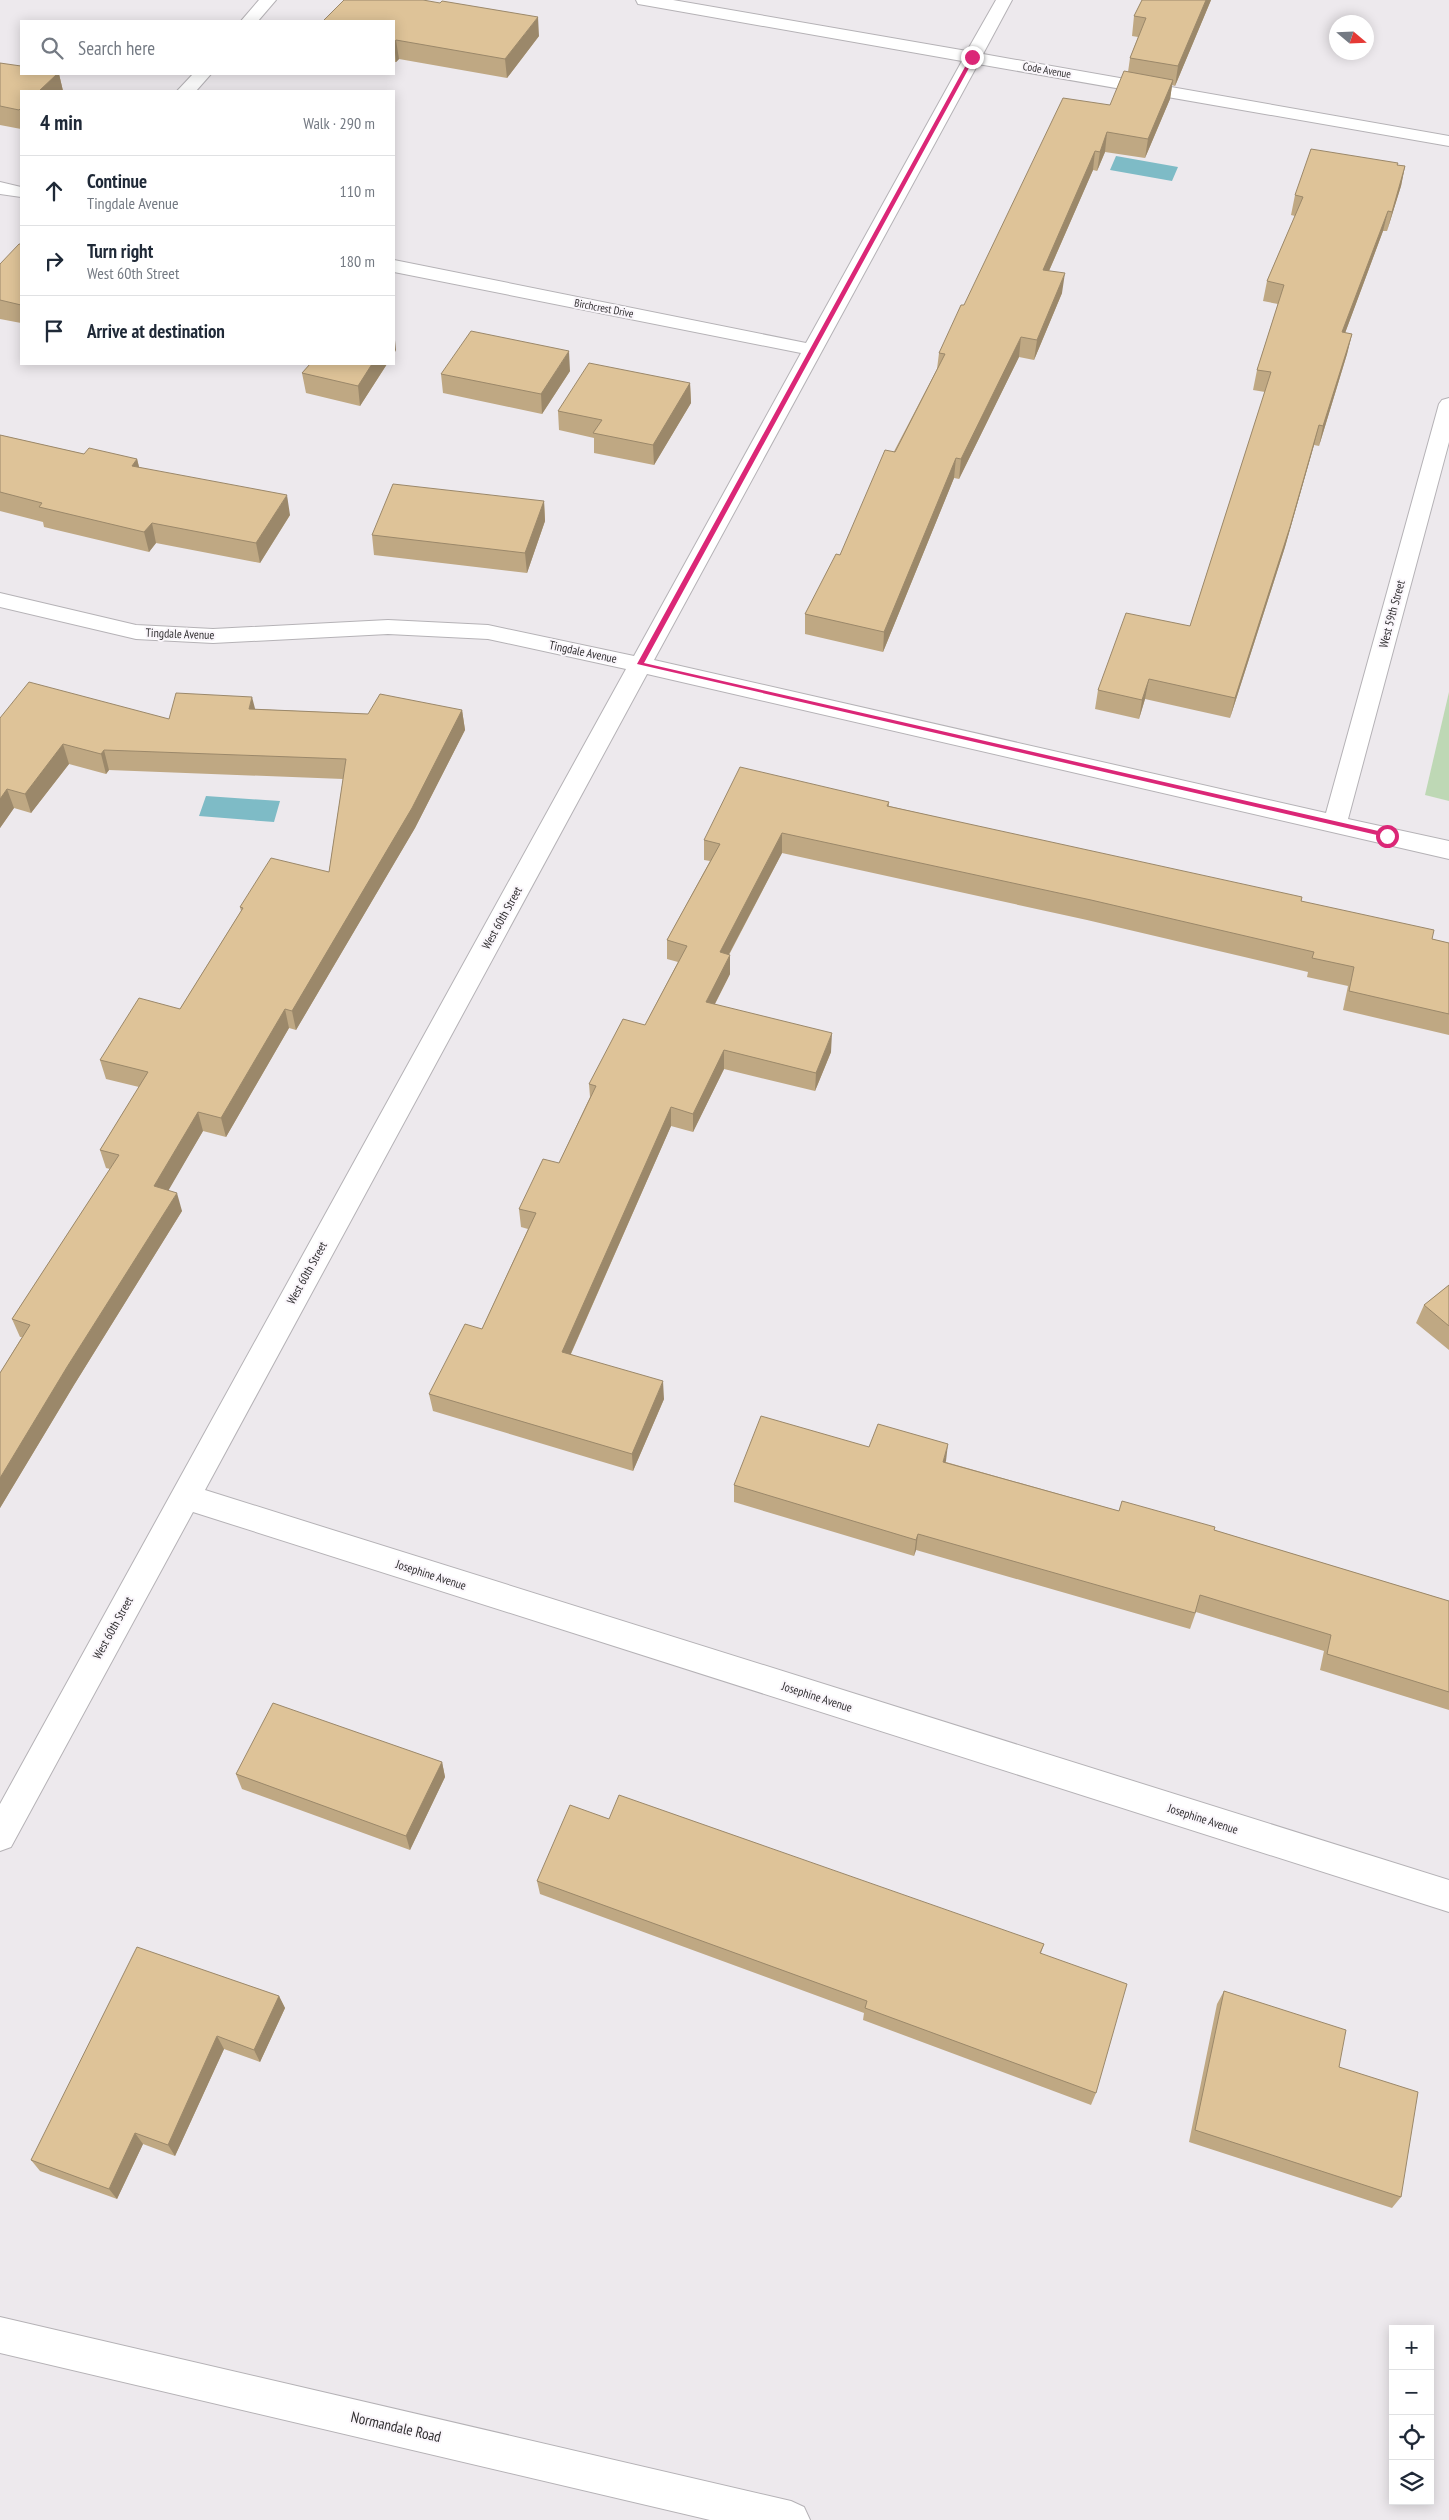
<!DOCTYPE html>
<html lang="en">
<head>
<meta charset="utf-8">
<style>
	body { margin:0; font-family:"PT Sans Narrow",sans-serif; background:#f6f6f7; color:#1f2937 }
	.controls { position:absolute; right:15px; bottom:15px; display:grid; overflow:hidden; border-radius:0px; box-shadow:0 2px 12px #0003 }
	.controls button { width:45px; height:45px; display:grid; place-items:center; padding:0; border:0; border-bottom:1px solid #e0e1e3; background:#fff; color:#1f2937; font:25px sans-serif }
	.compass { position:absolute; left:1329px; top:15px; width:45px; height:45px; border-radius:50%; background:#fff; box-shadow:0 2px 12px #0003; rotate:109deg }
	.stop { position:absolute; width:15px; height:15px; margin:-11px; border:4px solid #db2777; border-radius:50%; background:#fff }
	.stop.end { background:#db2777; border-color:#fff; box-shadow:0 1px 5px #0008 }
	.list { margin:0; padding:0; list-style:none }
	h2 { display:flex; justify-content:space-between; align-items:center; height:65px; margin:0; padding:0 20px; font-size:21px }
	h2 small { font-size:16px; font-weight:400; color:#747a83 }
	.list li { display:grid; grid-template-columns:32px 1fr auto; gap:15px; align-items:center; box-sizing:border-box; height:70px; padding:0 20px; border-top:1px solid #e0e1e3 }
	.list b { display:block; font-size:19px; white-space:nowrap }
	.list p { margin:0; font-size:16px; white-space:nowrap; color:#747a83 }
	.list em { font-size:16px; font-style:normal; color:#747a83 }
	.icon { flex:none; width:28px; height:28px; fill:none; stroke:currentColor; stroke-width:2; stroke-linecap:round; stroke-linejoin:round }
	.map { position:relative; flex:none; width:1449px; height:2520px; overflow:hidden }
	.search { position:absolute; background:#fff; box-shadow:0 2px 12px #0003; left:20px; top:20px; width:375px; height:55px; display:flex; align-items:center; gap:12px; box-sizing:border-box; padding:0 18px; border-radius:0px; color:#747a83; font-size:19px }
	.panel { position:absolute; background:#fff; box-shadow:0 2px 12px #0003; left:20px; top:90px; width:375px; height:275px; border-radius:0px }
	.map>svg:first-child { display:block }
</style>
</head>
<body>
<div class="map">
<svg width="1449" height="2520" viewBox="0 0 1449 2520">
	<rect width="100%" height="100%" fill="#ede9ed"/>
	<path fill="#bed8b5" d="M 1449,692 L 1449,801 L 1425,795 Z"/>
	<path fill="#7ebbc6" d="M 1116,156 L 1178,167 L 1172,181 L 1110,170 Z
		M 206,796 L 280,801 L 274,822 L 199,816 Z"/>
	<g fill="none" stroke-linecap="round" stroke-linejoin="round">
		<g stroke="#b5b2b6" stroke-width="2">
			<path id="minor" d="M 259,0 L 276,0 L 258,21 L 241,21 Z
				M 636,0 L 673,0 L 967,51 L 996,0 L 1012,0 L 983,54 L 1449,136 L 1449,146 L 978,64 L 654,660 L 1326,813 L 1439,404 L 1442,400 L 1449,398 L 1449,442 L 1348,819 L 1449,841 L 1449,859 L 647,674 L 205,1490 L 1449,1880 L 1449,1912 L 193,1512 L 11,1847 L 0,1851 L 0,1804 L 626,669 L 488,639 L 388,634 L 213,643 L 136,639 L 0,607 L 0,593 L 136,625 L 213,629 L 388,620 L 488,625 L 634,656 L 801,353 L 394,272 L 394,260 L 806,343 L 962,61 L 644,5 L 638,4 Z
				M 193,74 L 211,74 L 196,91 L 177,91 Z
				M 0,182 L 21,187 L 21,197 L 0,194 Z
				M 0,2317 L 791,2501 L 804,2507 L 810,2520 L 710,2520 L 0,2353 Z"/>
		</g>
		<use href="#minor" fill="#fff" fill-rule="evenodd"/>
	</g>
	<path fill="#bfa883" d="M 1142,0 L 1211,0 L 1175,86 L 1172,85 L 1170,99 L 1145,158 L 1105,152 L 1097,171 L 1093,170 L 1049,271 L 1062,293 L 1034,360 L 1019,357 L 959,479 L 954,478 L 883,652 L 805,634 L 805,614 L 840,555 L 937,369 L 939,353 L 964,305 L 1110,105 L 1128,72 L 1130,58 L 1138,37 L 1132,36 L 1134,16 Z
		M 394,21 L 539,36 L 507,78 L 399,59 L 396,62 L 394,62 Z
		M 0,63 L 59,74 L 63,91 L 21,91 L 21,129 L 0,125 Z
		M 1397,165 L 1405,166 L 1401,186 L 1387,231 L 1383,231 L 1345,333 L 1352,334 L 1347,354 L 1319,446 L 1314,445 L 1285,547 L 1230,718 L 1145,699 L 1139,719 L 1095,709 L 1098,690 L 1190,626 L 1265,392 L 1253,390 L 1257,370 L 1278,304 L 1263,301 L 1267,281 L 1295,216 L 1291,215 L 1295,195 Z
		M 21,244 L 21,323 L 0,319 L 0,264 Z
		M 310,364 L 387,364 L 360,406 L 306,393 L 302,373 Z
		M 570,371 L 542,414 L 443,393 L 441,374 Z
		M 690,383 L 691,403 L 654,465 L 594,453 L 594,438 L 559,430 L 558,411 Z
		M 0,435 L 84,454 L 137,459 L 139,467 L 290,515 L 260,563 L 156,543 L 149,552 L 44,527 L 43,522 L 0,511 Z
		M 544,501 L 545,521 L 527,573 L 374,555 L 372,535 Z
		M 255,709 L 368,714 L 462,710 L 465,730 L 415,828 L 296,1030 L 289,1028 L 226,1137 L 203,1131 L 168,1190 L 182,1211 L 74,1385 L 0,1508 L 0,1373 L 22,1337 L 20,1337 L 12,1319 L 110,1169 L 106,1168 L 100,1150 L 139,1087 L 106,1079 L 100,1060 L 180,1009 L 241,911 L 240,907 L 329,872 L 343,779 L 109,770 L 106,774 L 69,764 L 31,813 L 14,808 L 0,828 L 0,718 L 169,719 Z
		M 889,802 L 889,806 L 1301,901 L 1432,939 L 1449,943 L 1449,1035 L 1343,1010 L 1348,986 L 1307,977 L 1308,972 L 1087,920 L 782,853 L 729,955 L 730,974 L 715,1004 L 831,1052 L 815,1091 L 724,1069 L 693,1132 L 671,1126 L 571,1354 L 664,1399 L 633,1471 L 433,1411 L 429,1394 L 482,1329 L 528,1229 L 521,1227 L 519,1209 L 559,1163 L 590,1097 L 589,1084 L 645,1025 L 678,962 L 667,959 L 667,940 L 710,861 L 704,860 L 704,840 Z
		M 1449,1285 L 1449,1350 L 1416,1323 L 1424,1305 Z
		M 869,1447 L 946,1462 L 1119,1511 L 1214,1530 L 1449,1601 L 1449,1710 L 1320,1670 L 1324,1651 L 1196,1612 L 1190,1629 L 916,1550 L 914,1556 L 734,1502 L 734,1485 Z
		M 442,1762 L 445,1777 L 410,1850 L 242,1789 L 236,1774 Z
		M 609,1819 L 1044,1944 L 1041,1953 L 1096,2093 L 1091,2105 L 863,2020 L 864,2013 L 540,1894 L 537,1881 Z
		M 1224,1991 L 1339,2067 L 1401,2197 L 1392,2208 L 1189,2142 L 1217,2004 Z
		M 279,1996 L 285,2008 L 260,2062 L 224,2049 L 175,2156 L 143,2144 L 117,2199 L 40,2171 L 31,2160 Z"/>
	<path fill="#9b886a" d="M 1206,0 L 1211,0 L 1175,86 L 1178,66 Z
		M 538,17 L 539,36 L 507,78 L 505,59 Z
		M 396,40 L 399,59 L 396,62 L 394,43 Z
		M 57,74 L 59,74 L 63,91 L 39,91 Z
		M 1173,80 L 1170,99 L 1145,158 L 1148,139 Z
		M 1107,132 L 1105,152 L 1097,171 L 1100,152 Z
		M 1095,151 L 1093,170 L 1041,289 L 1043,270 Z
		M 1405,166 L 1401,186 L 1387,231 L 1392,212 Z
		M 1388,211 L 1383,231 L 1338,352 L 1342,332 Z
		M 1065,273 L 1062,293 L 1034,360 L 1037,340 Z
		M 394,330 L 396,350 L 394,354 Z
		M 1352,334 L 1347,354 L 1319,446 L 1323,426 Z
		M 1021,337 L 1019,357 L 959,479 L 961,459 Z
		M 569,351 L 570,371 L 542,414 L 541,394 Z
		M 372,364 L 387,364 L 360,406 L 358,386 Z
		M 690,383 L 691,403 L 654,465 L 653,445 Z
		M 1319,425 L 1314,445 L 1285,547 L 1230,718 L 1235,698 Z
		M 956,458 L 954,478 L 883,652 L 884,632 Z
		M 137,459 L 142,479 L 132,466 Z
		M 287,495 L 290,515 L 260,563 L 256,543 Z
		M 544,501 L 545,521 L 527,573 L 525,553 Z
		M 152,523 L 156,543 L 149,552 L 144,532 Z
		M 1149,679 L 1145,699 L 1139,719 L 1142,700 Z
		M 252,697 L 257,716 L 249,709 Z
		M 462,710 L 465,730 L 415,828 L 296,1030 L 292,1011 Z
		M 63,744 L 69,764 L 31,813 L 25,794 Z
		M 104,750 L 109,770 L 106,774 L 101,754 Z
		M 7,789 L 14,808 L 0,828 L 0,799 Z
		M 782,833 L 782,853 L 720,971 L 720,952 Z
		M 730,955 L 730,974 L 706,1021 L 706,1002 Z
		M 285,1009 L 289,1028 L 226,1137 L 221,1118 Z
		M 832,1033 L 831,1052 L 815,1091 L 816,1073 Z
		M 724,1050 L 724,1069 L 693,1132 L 693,1114 Z
		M 671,1107 L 671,1126 L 564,1369 L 562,1352 Z
		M 198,1112 L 203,1131 L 160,1205 L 154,1186 Z
		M 177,1193 L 182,1211 L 74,1385 L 0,1508 L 0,1478 L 67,1367 Z
		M 663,1381 L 664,1399 L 633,1471 L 632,1454 Z
		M 948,1444 L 946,1461 L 940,1478 L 943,1462 Z
		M 918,1534 L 916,1550 L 914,1556 L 916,1540 Z
		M 442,1762 L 445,1777 L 410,1850 L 406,1836 Z
		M 279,1996 L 285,2008 L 260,2062 L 254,2050 Z
		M 217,2036 L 224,2049 L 175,2156 L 168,2145 Z
		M 135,2133 L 143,2144 L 117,2199 L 109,2189 Z"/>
	<path fill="#dec398" stroke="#9b886a" d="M 344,0 L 423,0 L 440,3 L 442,1 L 538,17 L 505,59 L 396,40 L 394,43 L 394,21 L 323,21 Z
		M 1142,0 L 1206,0 L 1178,66 L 1130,58 L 1146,18 L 1134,16 Z
		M 0,63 L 21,66 L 21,74 L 57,74 L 39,91 L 21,91 L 21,108 L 19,110 L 0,106 Z
		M 1124,71 L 1173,80 L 1148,139 L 1107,132 L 1100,152 L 1095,151 L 1043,270 L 1065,273 L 1037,340 L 1021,337 L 961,459 L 956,458 L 884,632 L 805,614 L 836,554 L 840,555 L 885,450 L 895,452 L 945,354 L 939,353 L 961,305 L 964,305 L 1063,98 L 1110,105 Z
		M 1311,149 L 1398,163 L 1397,165 L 1405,166 L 1392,212 L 1388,211 L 1342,332 L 1352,334 L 1323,426 L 1319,425 L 1290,527 L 1235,698 L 1149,679 L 1142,700 L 1098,690 L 1126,613 L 1190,626 L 1271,372 L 1257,370 L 1284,285 L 1267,281 L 1303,197 L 1295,195 Z
		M 19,244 L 21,244 L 21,305 L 0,300 L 0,264 Z
		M 471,331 L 569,351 L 541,394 L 441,374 Z
		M 589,363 L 690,383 L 653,445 L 593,433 L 602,420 L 558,411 Z
		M 310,364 L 372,364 L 358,386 L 302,373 Z
		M 0,435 L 84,454 L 89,448 L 137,459 L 132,466 L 287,495 L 256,543 L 152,523 L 144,532 L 39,507 L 42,503 L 0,492 Z
		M 393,484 L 544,501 L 525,553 L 372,535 Z
		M 29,682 L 169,719 L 176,693 L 252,697 L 249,709 L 368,714 L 380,694 L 462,710 L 412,808 L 292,1011 L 285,1009 L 221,1118 L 198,1112 L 154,1186 L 177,1193 L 67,1367 L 0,1478 L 0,1373 L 30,1325 L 12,1319 L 119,1155 L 100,1150 L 148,1072 L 100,1060 L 139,998 L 180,1009 L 243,908 L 240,907 L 271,858 L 329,872 L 346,759 L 104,750 L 101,754 L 63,744 L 25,794 L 7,789 L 0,799 L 0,718 Z
		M 740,767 L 889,802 L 887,806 L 1302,897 L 1301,901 L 1434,930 L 1432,939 L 1449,943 L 1449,1014 L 1349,991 L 1354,967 L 1312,958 L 1314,952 L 1091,900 L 782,833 L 720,952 L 730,955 L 706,1002 L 832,1033 L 816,1073 L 724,1050 L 693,1114 L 671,1107 L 562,1352 L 663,1381 L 632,1454 L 429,1394 L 465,1324 L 482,1329 L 536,1213 L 519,1209 L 543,1159 L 559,1163 L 596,1086 L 589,1084 L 623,1019 L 645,1025 L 687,946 L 667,940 L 720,844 L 704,840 Z
		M 1449,1285 L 1449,1326 L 1424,1305 Z
		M 761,1416 L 869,1447 L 878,1424 L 948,1444 L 943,1462 L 1119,1511 L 1122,1501 L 1215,1527 L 1214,1530 L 1449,1601 L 1449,1692 L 1327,1654 L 1331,1635 L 1200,1595 L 1195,1613 L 918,1534 L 916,1540 L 734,1485 Z
		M 273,1703 L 442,1762 L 406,1836 L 236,1774 Z
		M 619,1795 L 1044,1944 L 1040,1953 L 1127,1984 L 1096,2093 L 865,2008 L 867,2001 L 537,1881 L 570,1805 L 609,1819 Z
		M 137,1947 L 279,1996 L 254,2050 L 217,2036 L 168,2145 L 135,2133 L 109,2189 L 31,2160 Z
		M 1224,1991 L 1346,2030 L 1339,2067 L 1418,2092 L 1401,2197 L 1195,2130 Z"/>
	<path fill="#db2777" d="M 971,56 L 975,57 L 644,663 L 1387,833 L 1390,834 L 1390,838 L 637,664 Z"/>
	<g text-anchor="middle" stroke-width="4" stroke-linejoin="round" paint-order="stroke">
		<g font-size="11" fill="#312f31" stroke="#faf6fb">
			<text transform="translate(1047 70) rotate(10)" y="4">Code Avenue</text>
			<text transform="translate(604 308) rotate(11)" y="4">Birchcrest Drive</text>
		</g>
		<g font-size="12" fill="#312f31" stroke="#faf6fb">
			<text transform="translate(1392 614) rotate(-75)" y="4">West 59th Street</text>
			<text transform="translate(180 634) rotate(2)" y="4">Tingdale Avenue</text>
			<text transform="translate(583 652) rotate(12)" y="4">Tingdale Avenue</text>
			<text transform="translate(502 918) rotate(-61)" y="4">West 60th Street</text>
			<text transform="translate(307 1273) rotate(-61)" y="4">West 60th Street</text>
			<text transform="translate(431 1575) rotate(18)" y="4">Josephine Avenue</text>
			<text transform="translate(113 1628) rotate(-61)" y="4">West 60th Street</text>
			<text transform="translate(817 1697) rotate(18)" y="4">Josephine Avenue</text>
			<text transform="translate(1203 1819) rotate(18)" y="4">Josephine Avenue</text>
		</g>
		<g font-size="15" fill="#312f31" stroke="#faf6fb">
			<text transform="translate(396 2427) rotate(13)" y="5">Normandale Road</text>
		</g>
	</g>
</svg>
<div class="controls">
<button>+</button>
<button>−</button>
<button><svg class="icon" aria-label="locate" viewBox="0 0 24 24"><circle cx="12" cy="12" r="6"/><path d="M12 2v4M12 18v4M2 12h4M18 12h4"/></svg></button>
<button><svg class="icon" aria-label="layers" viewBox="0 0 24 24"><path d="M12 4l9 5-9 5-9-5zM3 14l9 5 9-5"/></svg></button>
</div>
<svg class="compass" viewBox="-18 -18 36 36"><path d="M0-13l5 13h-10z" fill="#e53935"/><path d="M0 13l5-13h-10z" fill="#747a83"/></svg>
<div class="stop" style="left:1387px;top:836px"></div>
<div class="stop end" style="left:972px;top:57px"></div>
<div class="search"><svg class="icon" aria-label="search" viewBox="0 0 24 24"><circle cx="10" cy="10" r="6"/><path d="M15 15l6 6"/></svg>Search here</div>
<section class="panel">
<h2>4 min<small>Walk · 290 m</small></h2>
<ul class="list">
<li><svg class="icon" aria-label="ahead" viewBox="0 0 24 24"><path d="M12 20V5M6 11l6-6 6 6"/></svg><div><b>Continue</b><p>Tingdale Avenue</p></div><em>110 m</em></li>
<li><svg class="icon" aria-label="right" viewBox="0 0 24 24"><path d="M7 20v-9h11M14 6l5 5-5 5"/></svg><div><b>Turn right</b><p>West 60th Street</p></div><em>180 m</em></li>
<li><svg class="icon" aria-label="arrive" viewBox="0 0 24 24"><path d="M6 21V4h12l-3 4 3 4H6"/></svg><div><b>Arrive at destination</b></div></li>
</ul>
</section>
</div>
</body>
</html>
